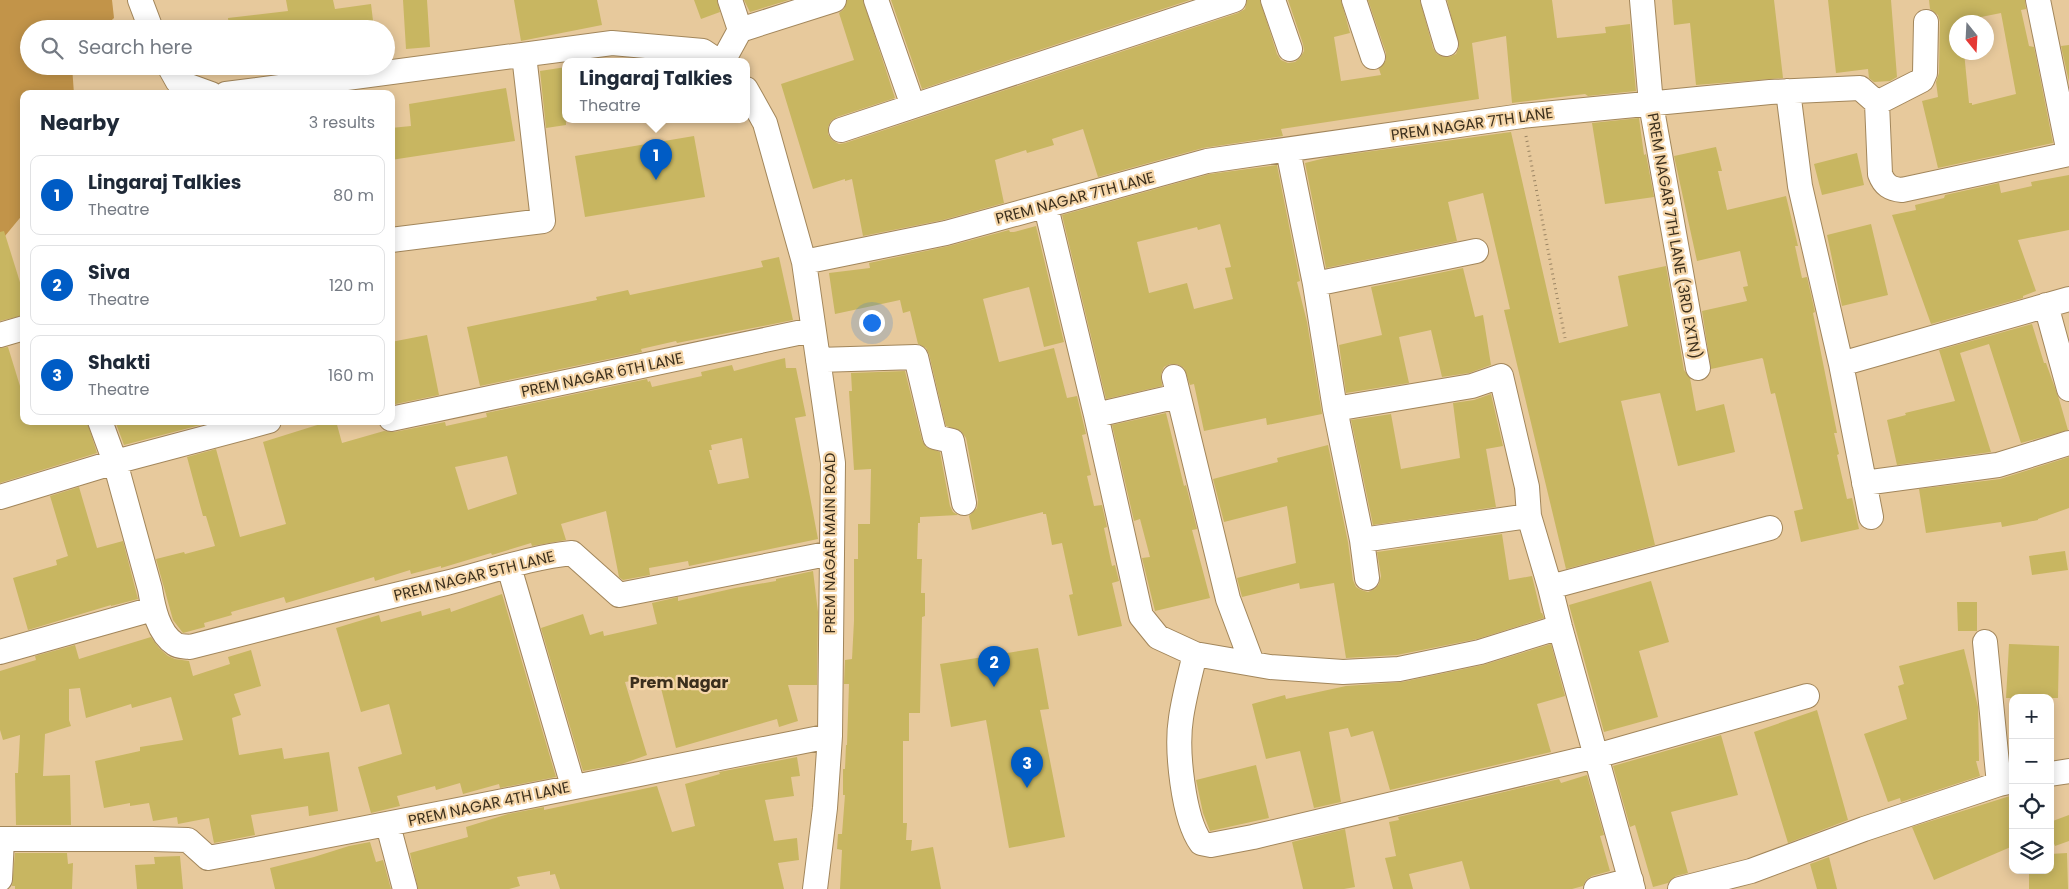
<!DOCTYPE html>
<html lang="en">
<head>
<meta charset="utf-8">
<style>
	body { margin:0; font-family:Poppins,sans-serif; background:#f2f2f3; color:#1f2937 }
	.controls { position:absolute; right:15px; bottom:15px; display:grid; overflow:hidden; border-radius:10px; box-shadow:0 2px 12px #0003 }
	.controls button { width:45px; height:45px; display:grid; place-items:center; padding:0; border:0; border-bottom:1px solid #e0e1e3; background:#fff; color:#1f2937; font:25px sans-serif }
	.compass { position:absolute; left:1949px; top:15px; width:45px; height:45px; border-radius:50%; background:#fff; box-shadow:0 2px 12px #0003; rotate:162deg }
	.you { position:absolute; left:871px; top:322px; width:18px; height:18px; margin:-12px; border:4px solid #fff; border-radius:50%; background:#1a73e8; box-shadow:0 0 0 8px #1a73e833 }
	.badge { display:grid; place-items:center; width:32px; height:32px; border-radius:50%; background:#005cc5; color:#fff; font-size:16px; font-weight:700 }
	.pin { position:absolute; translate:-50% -41px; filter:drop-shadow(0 1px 2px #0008) }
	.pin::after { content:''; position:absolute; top:26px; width:18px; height:15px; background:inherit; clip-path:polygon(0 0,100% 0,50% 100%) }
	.popup { position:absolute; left:562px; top:58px; width:188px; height:65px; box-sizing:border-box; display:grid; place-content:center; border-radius:10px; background:#fff; filter:drop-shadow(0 1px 4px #0005); font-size:16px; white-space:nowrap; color:#747a83 }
	.popup b { font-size:19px; color:#1f2937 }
	.popup::after { content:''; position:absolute; left:50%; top:100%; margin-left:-10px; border:10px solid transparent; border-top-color:#fff }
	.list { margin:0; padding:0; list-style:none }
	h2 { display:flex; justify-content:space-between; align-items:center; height:65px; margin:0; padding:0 20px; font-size:21px }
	h2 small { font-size:16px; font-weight:400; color:#747a83 }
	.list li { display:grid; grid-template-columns:32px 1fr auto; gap:15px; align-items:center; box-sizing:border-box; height:80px; margin:0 10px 10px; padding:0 10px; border:1px solid #e0e1e3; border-radius:10px }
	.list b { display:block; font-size:19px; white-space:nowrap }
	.list p { margin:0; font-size:16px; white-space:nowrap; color:#747a83 }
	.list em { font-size:16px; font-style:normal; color:#747a83 }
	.icon { flex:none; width:28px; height:28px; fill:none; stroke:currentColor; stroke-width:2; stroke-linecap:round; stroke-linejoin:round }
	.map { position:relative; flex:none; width:2069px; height:889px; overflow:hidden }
	.search { position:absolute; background:#fff; box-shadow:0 2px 12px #0003; left:20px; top:20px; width:375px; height:55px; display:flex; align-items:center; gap:12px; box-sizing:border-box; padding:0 18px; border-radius:28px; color:#747a83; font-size:19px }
	.panel { position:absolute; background:#fff; box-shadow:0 2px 12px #0003; left:20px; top:90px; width:375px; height:335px; border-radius:10px }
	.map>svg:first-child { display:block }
</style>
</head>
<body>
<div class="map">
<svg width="2069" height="889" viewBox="0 0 2069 889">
	<rect width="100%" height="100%" fill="#e7c99c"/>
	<path fill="#c29449" d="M 0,0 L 112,0 L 114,18 L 102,29 L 29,29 L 29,66 L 72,66 L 74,94 L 24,94 L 24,213 L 0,242 Z"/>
	<path fill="#c8b661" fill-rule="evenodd" d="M 286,0 L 333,0 L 335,9 L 371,4 L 374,29 L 229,29 L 228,18 L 288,11 Z
		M 403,0 L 427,0 L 430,47 L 406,49 Z
		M 514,0 L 597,0 L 602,25 L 521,41 Z
		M 694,0 L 717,0 L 720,12 L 701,19 Z
		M 744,0 L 789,0 L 750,12 Z
		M 847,0 L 863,0 L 895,98 L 837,117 L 831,121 L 828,127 L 828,134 L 832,140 L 839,144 L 845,143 L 1238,13 L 1245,9 L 1247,0 L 1260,0 L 1277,54 L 1281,60 L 1288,63 L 1295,62 L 1300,58 L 1304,51 L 1303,44 L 1288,0 L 1341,0 L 1350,33 L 1334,37 L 1341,81 L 1381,75 L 1379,69 L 1386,60 L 1386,53 L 1368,0 L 1420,0 L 1433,48 L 1437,54 L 1443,57 L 1449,57 L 1456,54 L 1459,47 L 1447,0 L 1552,0 L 1557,38 L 1606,33 L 1605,27 L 1630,24 L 1636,91 L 1588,96 L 1585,94 L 1512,103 L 1506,36 L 1472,43 L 1479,99 L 1281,129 L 1283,136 L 1203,148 L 1098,177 L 1083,129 L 1052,139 L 1054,145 L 1027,153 L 1026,150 L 995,160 L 1004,203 L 943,220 L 863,236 L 852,179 L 845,181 L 845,179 L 813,189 L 781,84 L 854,60 L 839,13 L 844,9 Z
		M 891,0 L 1190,0 L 922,89 Z
		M 1672,0 L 1774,0 L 1783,78 L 1696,85 L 1690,23 L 1674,25 Z
		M 1828,0 L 1891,0 L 1897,77 L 1890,81 L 1874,82 L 1869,78 L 1868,69 L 1836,73 Z
		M 1929,0 L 2025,0 L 2026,9 L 2021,10 L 2029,46 L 2034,47 L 2053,143 L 1938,168 L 1922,101 L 1938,97 L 1936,82 L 1939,73 L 1940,22 L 1938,15 L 1930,9 ZM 2001,13 L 2016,94 L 1972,105 L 1972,103 L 1969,103 L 1964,52 L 1956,52 L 1956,22 Z
		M 2069,45 L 2069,82 L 2061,46 Z
		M 566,67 L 566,125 L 546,128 L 540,71 Z
		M 506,88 L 515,141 L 391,160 L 391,128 L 411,126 L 409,104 Z
		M 1639,118 L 1644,155 L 1646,154 L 1654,197 L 1605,204 L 1592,123 Z
		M 1511,132 L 1559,343 L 1628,326 L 1618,276 L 1666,266 L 1684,370 L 1690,378 L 1696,411 L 1724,404 L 1735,452 L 1678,466 L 1660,393 L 1621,401 L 1655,545 L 1566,569 L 1504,310 L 1510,309 L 1483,193 L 1448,202 L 1457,241 L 1326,268 L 1305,163 L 1329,157 Z
		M 694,136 L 705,197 L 585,217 L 575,156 Z
		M 1716,147 L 1722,171 L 1718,171 L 1727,210 L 1786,196 L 1798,246 L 1795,246 L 1802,278 L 1807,277 L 1815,312 L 1813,313 L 1837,433 L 1834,433 L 1839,454 L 1837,455 L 1847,499 L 1852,498 L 1859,529 L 1801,542 L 1794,511 L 1803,509 L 1775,393 L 1771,394 L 1763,359 L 1762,358 L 1711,369 L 1702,311 L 1747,301 L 1743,287 L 1748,286 L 1740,251 L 1697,261 L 1674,156 Z
		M 1857,153 L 1864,185 L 1822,195 L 1814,164 Z
		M 1277,165 L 1300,281 L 1297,282 L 1307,322 L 1322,414 L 1267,425 L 1266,418 L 1204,431 L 1194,384 L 1190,385 L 1184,368 L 1177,364 L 1170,364 L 1164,367 L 1161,374 L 1162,386 L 1106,399 L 1062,215 L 1210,174 ZM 1220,224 L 1231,267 L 1225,268 L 1233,299 L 1194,309 L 1187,283 L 1149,293 L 1137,242 L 1197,227 L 1198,230 Z
		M 2069,175 L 2069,230 L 2018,240 L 2036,291 L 2023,296 L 2023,298 L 1931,324 L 1892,215 L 1916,210 L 1915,205 L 1944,198 L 1945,195 L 1999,183 L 2001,193 L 2032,186 L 2031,182 Z
		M 1871,224 L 1888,295 L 1842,306 L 1827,235 Z
		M 1036,226 L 1064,342 L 1044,347 L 1029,287 L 983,299 L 999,362 L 1054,348 L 1067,398 L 1077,396 L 1086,434 L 1082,435 L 1091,475 L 1087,476 L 1094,506 L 1102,505 L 1107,527 L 1104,528 L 1112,566 L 1115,565 L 1119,581 L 1112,583 L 1122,626 L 1078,636 L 1069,595 L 1073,594 L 1062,543 L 1052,545 L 1046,514 L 1043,514 L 1043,512 L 972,530 L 969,516 L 977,508 L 978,500 L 966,438 L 961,431 L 946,426 L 929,354 L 926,348 L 918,344 L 910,311 L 903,313 L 900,300 L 835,314 L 829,273 L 870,268 L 869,263 L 949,246 L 1009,230 L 1010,232 L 1014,232 Z
		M 4,231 L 24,295 L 24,315 L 0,321 L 0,232 Z
		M 779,257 L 793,320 L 677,343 L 676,341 L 641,349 L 642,352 L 480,386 L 467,327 L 597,300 L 596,297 L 628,290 L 630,295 L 763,267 L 761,261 Z
		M 1463,268 L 1475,317 L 1483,315 L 1491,365 L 1469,373 L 1442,377 L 1431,330 L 1399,337 L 1409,383 L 1346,393 L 1339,345 L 1382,335 L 1371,287 Z
		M 2032,324 L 2044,363 L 2046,363 L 2059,399 L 2068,430 L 2021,443 L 1989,344 L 1960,353 L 1991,452 L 1897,465 L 1887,420 L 1906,415 L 1905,413 L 1955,401 L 1939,350 Z
		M 427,335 L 439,395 L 391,405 L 391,342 Z
		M 8,347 L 24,399 L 24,421 L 87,421 L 97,453 L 0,483 L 0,348 Z
		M 785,358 L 786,368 L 796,368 L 806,416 L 795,418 L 818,539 L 689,566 L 688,561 L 649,568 L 650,575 L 623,580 L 619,577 L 606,511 L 561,524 L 566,540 L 532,546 L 531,543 L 492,555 L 491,553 L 441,568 L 441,566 L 411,574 L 410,570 L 375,581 L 374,577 L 286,603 L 284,597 L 231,612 L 232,615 L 204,623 L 205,627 L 183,633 L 173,620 L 156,559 L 184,552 L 185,554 L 215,546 L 206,516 L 203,516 L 187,457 L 216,449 L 240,537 L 286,524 L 263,442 L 330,421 L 336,421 L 342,443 L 384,431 L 394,432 L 445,422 L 446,426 L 487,417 L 486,413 L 647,379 L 648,382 L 650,381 L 652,387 L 702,376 L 701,372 L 732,365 L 734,371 ZM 742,438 L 749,478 L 718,484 L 709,450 L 712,450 L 711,445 ZM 507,456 L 517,494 L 468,510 L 455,467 Z
		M 905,371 L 922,440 L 926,447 L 940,452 L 950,506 L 953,512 L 958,515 L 920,517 L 920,523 L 918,523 L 917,559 L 922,559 L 921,593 L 925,593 L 925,616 L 922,617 L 920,713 L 909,713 L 909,741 L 903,741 L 903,823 L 907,823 L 906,840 L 912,840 L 911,851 L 933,847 L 941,889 L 840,889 L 842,850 L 837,849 L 838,834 L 842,834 L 845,795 L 843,795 L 843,769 L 845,769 L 846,745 L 847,745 L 849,684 L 844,684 L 845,660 L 852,659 L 854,621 L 854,559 L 858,559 L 858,524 L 870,524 L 871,469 L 854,470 L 849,391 L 852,391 L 851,373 Z
		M 1491,394 L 1503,446 L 1486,449 L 1496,507 L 1373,525 L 1351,420 L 1391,414 L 1401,469 L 1460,458 L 1453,403 L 1474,400 Z
		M 1166,413 L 1184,486 L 1186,485 L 1197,529 L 1192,530 L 1210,598 L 1155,611 L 1142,558 L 1150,557 L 1140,519 L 1134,521 L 1112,425 Z
		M 115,421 L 208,421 L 208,423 L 124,445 Z
		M 1328,445 L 1348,542 L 1353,580 L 1356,587 L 1361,590 L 1368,592 L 1375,589 L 1379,584 L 1381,576 L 1377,552 L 1502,534 L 1509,580 L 1532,576 L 1541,613 L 1542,613 L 1544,618 L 1477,639 L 1397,655 L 1346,658 L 1334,583 L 1300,589 L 1299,583 L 1242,597 L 1237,578 L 1296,563 L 1287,506 L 1224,522 L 1213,479 L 1278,462 L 1277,458 Z
		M 2069,457 L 2069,508 L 2038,519 L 2038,520 L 2002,527 L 2001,522 L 1926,533 L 1919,489 L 2000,479 Z
		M 79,487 L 97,548 L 123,541 L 138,599 L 111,606 L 111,605 L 28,630 L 13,578 L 57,565 L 56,560 L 68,556 L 50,496 Z
		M 2065,551 L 2068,570 L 2032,575 L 2029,556 Z
		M 813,571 L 818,612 L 817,685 L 788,685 L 798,721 L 779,727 L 777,719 L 676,748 L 658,676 L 625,682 L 647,755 L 622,764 L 583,771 L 541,628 L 583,614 L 590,635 L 603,631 L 604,636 L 657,624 L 652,603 L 678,597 L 678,601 L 735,588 L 776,581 L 776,579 Z
		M 1651,581 L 1669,642 L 1639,651 L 1658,717 L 1604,732 L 1569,605 Z
		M 502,594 L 556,777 L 500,788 L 499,784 L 463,794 L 460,783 L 436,790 L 435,786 L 397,796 L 400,806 L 371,813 L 358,767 L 402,754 L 389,704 L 361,712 L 336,628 L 379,615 L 381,622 L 421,611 L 422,616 L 450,608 L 451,612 Z
		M 1957,602 L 1977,602 L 1977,631 L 1958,631 Z
		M 151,637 L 159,648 L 168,656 L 175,659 L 189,661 L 193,676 L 230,664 L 228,657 L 251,650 L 261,686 L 234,694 L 241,715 L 232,718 L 239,755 L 282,748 L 284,759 L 329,752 L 338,811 L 309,816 L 308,806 L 251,815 L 255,835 L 214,843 L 209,818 L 178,824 L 177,817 L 153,821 L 149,803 L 130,806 L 130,803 L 104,808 L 95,761 L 140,751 L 140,747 L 183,740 L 171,697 L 132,708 L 131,704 L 86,718 L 80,688 L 69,689 L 69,720 L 71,726 L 45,734 L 43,776 L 70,775 L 71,825 L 16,825 L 15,773 L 18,773 L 20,735 L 3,740 L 0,730 L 0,671 L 36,660 L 35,656 L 75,645 L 79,659 Z
		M 1551,644 L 1565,696 L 1537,704 L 1551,752 L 1390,790 L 1373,731 L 1351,737 L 1348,728 L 1329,732 L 1341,802 L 1314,808 L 1300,751 L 1266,759 L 1252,704 L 1285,695 L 1286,699 L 1346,686 L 1402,682 L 1483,665 Z
		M 2009,644 L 2059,646 L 2058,698 L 2006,698 Z
		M 1038,648 L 1049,709 L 1040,710 L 1065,837 L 1009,848 L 986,720 L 951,727 L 940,664 Z
		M 1964,649 L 1978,707 L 1979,761 L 1976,761 L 1980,776 L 1901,802 L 1900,798 L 1888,802 L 1864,734 L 1907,719 L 1898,686 L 1904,684 L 1899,666 Z
		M 1817,710 L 1848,820 L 1788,843 L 1754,732 Z
		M 1721,735 L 1738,795 L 1671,812 L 1688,873 L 1676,876 L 1668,883 L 1653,887 L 1635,825 L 1630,827 L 1613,766 Z
		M 797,757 L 800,776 L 791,777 L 794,796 L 765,800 L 774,841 L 797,838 L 799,860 L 778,863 L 784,889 L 560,889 L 555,874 L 550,875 L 550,871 L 517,877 L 520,886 L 509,889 L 418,889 L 410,853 L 468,837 L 466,827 L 508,814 L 544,807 L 544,810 L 657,786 L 672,832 L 695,826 L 685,784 L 720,774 L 719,772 Z
		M 1256,765 L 1269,818 L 1210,831 L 1203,813 L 1196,780 Z
		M 1587,775 L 1604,835 L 1600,836 L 1610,871 L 1592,876 L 1586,880 L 1583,886 L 1572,889 L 1470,889 L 1462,861 L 1409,874 L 1413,889 L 1393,889 L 1385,858 L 1396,856 L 1389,822 L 1399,820 L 1398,817 L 1559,779 L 1561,783 Z
		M 2013,795 L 2013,846 L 1934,880 L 1912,827 Z
		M 2069,815 L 2069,841 L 2055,846 L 2050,834 L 2050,822 Z
		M 1345,829 L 1355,887 L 1344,889 L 1303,889 L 1292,842 Z
		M 370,842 L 376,862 L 383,860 L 391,889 L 275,889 L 270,868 L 314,857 L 349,846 Z
		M 15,853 L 67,853 L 68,864 L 73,863 L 72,889 L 15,889 L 15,886 L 12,886 Z
		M 2067,853 L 2068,889 L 2029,889 L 2029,870 L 2050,870 L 2050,854 Z
		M 180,856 L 183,889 L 137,889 L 135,865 L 155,864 L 154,857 Z
		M 1829,857 L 1837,889 L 1817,889 L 1810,864 Z"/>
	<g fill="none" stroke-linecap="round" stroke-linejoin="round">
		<g stroke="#a2865b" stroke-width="26">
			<path id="minor" d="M 140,0 L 151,29
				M 876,0 L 913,106
				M 1273,0 L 1290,49
				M 1354,0 L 1373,57
				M 1433,0 L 1446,44
				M 1642,0 L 1651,104 L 1698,368
				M 2038,0 L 2069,153
				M 740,30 L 834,0
				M 723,61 L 740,30 L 730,0
				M 169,66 L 178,82 L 211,94
				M 746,89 L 765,123 L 804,262 L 833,463 L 830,736 L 825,808 L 815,889
				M 1788,91 L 1800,186 L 1841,364 L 1871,517
				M 226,94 L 612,43 L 703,51 L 718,61
				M 1877,103 L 1922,80 L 1925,73 L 1926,22
				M 841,130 L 1234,0
				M 1288,150 L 1315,284 L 1335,409 L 1362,540 L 1367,578
				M 1046,207 L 1096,415 L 1141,616 L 1158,637 L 1195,654 L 1270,667 L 1343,672 L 1399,669 L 1480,652 L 1560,627
				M 391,240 L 543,221 L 524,55
				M 804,262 L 946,233 L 1207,161 L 1522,116 L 1770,92 L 1860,88 L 1877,103 L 1880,174 C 1884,185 1890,189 1902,190 L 2069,154
				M 1315,284 L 1476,251
				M 2046,305 L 2069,389
				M 0,335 L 24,328
				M 818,360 L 916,357 L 935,437 L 952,441 L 964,503
				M 1841,364 L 2069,299
				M 1174,377 L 1228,599 L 1252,663
				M 1335,409 L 1472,386 L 1501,376 L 1527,487 L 1529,516 L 1550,587 L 1560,627 L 1633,889
				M 1096,415 L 1178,396
				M 391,419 L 812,330
				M 100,421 L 115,462 L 150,589 C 153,607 158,633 175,644 C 179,647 185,646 190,647 C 275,625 360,603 446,583 C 486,573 531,557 572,553 L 619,595 L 832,553
				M 1864,483 L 1998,465 L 2069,443
				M 0,497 L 115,462 L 269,421
				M 1362,540 L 1529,516
				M 509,567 L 573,786
				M 1550,587 L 1770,528
				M 1985,642 L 1999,784
				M 0,652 L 153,609
				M 1195,654 C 1190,675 1184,697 1181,718 C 1176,749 1183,818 1201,843 L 1211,845 L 1253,837 L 1596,756 L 1807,696
				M 2050,774 L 2069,771
				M 388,825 L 405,889
				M 0,839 L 152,839 L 188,840 L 208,858 C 416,820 622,777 830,736
				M 0,879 L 2,839
				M 1596,889 L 1631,880
				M 1680,889 L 1751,871 L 1864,829 L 1999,784 L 2013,781"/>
		</g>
		<path stroke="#9a8463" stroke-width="3" stroke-dasharray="1 4" stroke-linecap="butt" d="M 1526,136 L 1565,338"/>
		<use href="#minor" stroke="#fff" stroke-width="24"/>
	</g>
	<g text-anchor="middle" stroke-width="4.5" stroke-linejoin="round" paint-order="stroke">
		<g font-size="15" fill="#3b2f1d" stroke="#f5d6a9">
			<text transform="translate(1472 124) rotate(-8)" y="5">PREM NAGAR 7TH LANE</text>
			<text transform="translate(1075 198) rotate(-15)" y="5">PREM NAGAR 7TH LANE</text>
			<text transform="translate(1674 236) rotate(80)" y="5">PREM NAGAR 7TH LANE (3RD EXTN)</text>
			<text transform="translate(602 375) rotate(-12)" y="5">PREM NAGAR 6TH LANE</text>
			<text transform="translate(830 543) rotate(-90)" y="5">PREM NAGAR MAIN ROAD</text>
			<text transform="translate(474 576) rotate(-14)" y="5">PREM NAGAR 5TH LANE</text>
			<text transform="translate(489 804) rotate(-12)" y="5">PREM NAGAR 4TH LANE</text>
		</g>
		<g font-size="16" font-weight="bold" fill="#3b2f1d" stroke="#f5d6a9">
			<text x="679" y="688">Prem Nagar</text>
		</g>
	</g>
</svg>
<div class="controls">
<button>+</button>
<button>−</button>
<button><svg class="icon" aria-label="locate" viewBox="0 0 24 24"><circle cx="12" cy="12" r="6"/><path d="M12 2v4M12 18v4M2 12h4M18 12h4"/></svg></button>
<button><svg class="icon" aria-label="layers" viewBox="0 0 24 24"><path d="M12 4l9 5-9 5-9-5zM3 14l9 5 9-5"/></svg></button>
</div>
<svg class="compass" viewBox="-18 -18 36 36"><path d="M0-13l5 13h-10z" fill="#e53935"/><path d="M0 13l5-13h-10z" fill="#747a83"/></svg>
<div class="you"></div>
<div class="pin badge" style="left:656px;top:180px">1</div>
<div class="popup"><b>Lingaraj Talkies</b>Theatre</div>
<div class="pin badge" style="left:994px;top:687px">2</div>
<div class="pin badge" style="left:1027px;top:788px">3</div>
<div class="search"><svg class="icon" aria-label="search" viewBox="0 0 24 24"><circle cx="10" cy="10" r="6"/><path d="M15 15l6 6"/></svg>Search here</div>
<section class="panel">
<h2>Nearby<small>3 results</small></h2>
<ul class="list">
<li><span class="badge">1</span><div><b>Lingaraj Talkies</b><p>Theatre</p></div><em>80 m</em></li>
<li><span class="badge">2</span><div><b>Siva</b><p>Theatre</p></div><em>120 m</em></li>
<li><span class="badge">3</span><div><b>Shakti</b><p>Theatre</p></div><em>160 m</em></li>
</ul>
</section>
</div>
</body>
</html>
